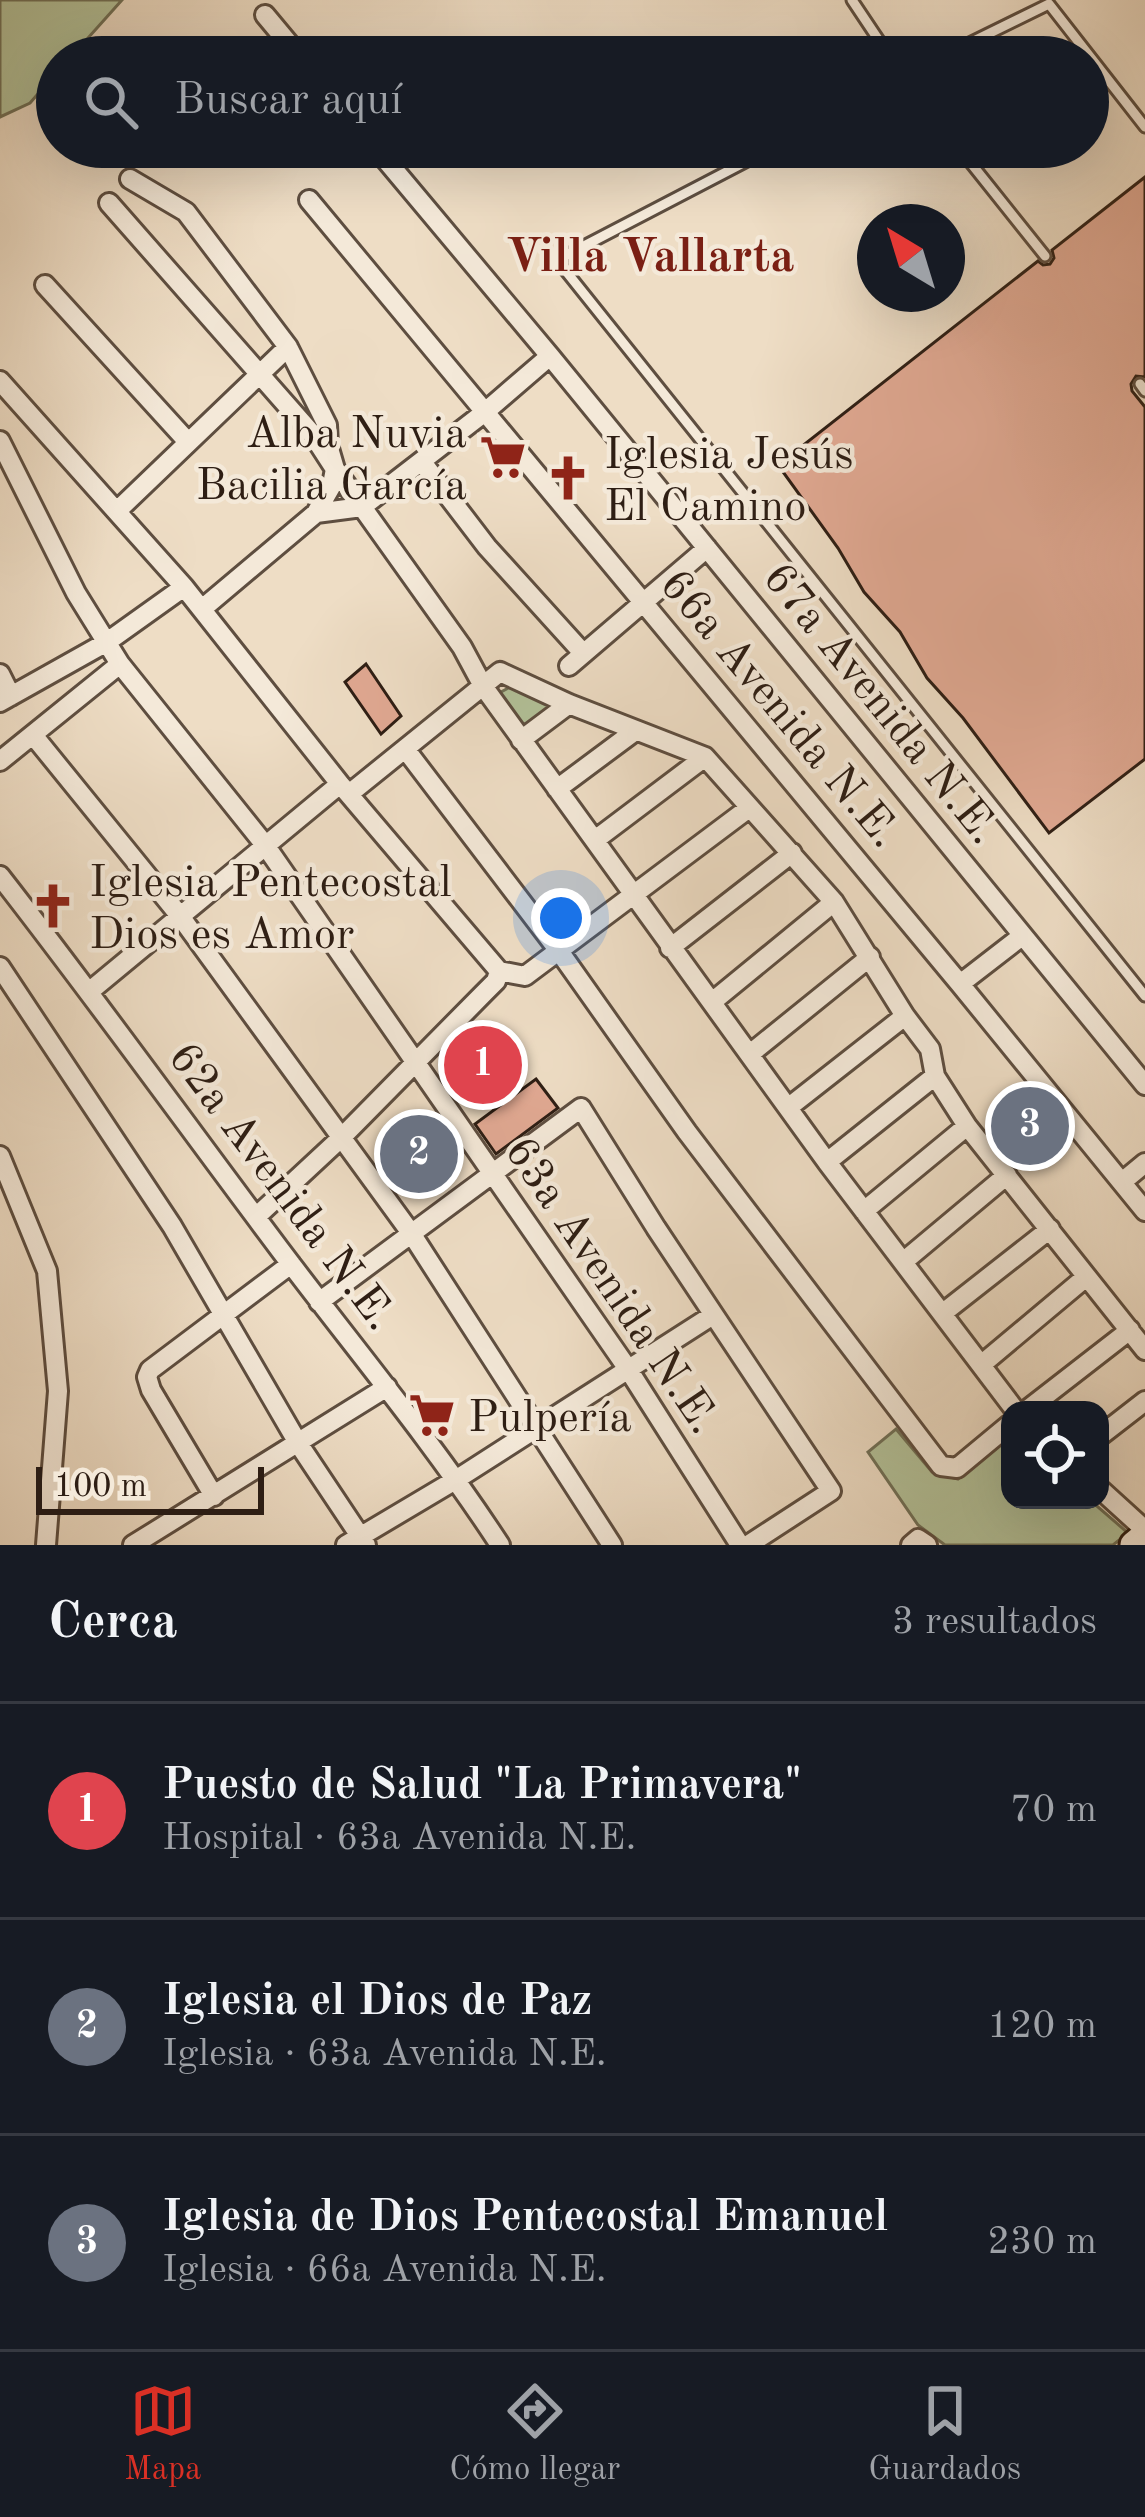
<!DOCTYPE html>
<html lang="es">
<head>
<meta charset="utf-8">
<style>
	body { margin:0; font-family:"Old Standard TT",serif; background:#20242c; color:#f1f3f6 }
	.controls { position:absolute; right:36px; bottom:36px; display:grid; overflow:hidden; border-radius:24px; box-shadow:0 12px 48px #0002 }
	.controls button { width:108px; height:108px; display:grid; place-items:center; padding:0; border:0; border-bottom:3px solid #363941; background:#171b24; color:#f1f3f6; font:60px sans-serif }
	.compass { position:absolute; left:857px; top:204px; width:108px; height:108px; border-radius:50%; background:#171b24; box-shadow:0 12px 48px #0002; rotate:322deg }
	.scale { position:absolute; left:36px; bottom:30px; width:228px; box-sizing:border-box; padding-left:12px; border:6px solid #2e1e14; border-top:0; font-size:33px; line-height:42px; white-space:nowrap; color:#2e1e14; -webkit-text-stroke:9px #f4e9d9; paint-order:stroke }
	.you { position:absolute; left:561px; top:918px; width:42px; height:42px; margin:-30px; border:9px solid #fff; border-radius:50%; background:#1a73e8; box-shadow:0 0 0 18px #1a73e833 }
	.badge { display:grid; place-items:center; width:78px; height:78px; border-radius:50%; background:#d93025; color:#fff; font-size:39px; font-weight:700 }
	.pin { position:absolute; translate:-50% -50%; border:6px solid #fff; box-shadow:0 3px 12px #0006 }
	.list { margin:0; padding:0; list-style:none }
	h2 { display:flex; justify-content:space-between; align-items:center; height:156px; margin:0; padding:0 48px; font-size:51px }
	h2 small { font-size:39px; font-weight:400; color:#9ea1a6 }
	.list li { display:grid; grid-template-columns:78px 1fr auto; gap:36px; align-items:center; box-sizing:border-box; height:216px; padding:0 48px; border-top:3px solid #363941 }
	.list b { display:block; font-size:45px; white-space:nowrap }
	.list p { margin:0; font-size:39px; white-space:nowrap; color:#9ea1a6 }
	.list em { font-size:39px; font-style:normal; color:#9ea1a6 }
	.icon { flex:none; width:66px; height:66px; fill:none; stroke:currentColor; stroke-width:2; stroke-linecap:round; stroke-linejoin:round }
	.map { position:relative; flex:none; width:1145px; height:1545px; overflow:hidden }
	.search { position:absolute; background:#171b24; box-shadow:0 12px 48px #0002; left:36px; right:36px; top:36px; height:132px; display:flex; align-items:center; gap:30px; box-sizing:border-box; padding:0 42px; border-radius:66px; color:#9ea1a6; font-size:45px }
	.sheet { height:804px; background:#171b24 }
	nav { display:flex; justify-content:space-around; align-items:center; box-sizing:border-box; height:168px; border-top:3px solid #363941; background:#171b24; font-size:33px; color:#9ea1a6 }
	nav a { display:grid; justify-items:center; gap:6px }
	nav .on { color:#d93025 }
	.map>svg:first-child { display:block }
</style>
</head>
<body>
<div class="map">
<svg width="1145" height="1545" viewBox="0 0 1145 1545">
	<rect width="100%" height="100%" fill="#eeddc5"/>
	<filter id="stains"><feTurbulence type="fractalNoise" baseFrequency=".00167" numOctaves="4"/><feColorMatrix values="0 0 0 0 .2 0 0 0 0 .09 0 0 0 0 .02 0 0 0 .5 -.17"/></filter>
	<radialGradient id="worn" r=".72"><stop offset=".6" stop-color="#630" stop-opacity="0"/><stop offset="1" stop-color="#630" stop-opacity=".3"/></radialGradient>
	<path fill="#b3c29a" stroke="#707057" stroke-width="3" d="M 0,0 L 122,0 L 71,57 L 57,57 L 57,72 L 30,103 L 0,117 Z
		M 514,685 L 556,704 L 523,729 L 500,698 L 501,692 Z
		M 896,1429 L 932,1472 L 958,1479 L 1010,1436 L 1010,1500 L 1090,1500 L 1128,1533 L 1113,1545 L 945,1545 L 918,1525 L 868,1452 Z"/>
	<path fill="#e1a993" stroke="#2e1e14" stroke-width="3" d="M 1145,177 L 1145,377 L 1136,376 L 1131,384 L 1132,391 L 1145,407 L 1145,759 L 1049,833 L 963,718 L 927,678 L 900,632 L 864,592 L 838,548 L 778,465 L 1038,261 L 1043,265 L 1050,264 L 1054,258 L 1052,250 Z
		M 366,664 L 401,716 L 381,734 L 345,682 Z
		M 479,1042 L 484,1048 L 488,1044 L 510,1070 L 469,1104 L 448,1080 L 453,1076 L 447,1069 Z
		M 536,1079 L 558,1108 L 496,1154 L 475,1124 Z"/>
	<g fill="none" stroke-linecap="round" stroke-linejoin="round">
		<g stroke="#5e4e40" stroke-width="15">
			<path id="lane" d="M 852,0 L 890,57
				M 941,57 L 1049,4 L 1145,127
				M 774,147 L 557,260 L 1145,996
				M 958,147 L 1045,256
				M 1140,384 L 1145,391"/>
		</g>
		<g stroke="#5e4e40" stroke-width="24">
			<path id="street" d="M 265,15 L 300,57
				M 375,147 L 550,356 L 1145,1085
				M 130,179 L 186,212 L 288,347 L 327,425 L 328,445 L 335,469 L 462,647 L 483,686 L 827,1162 L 1015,1410
				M 309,200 L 960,984 L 1145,1211
				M 109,203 L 313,435 L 335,469 L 332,485 L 316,513
				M 45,285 L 188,442
				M 0,381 L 184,587 L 340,784 L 499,971 L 496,981 L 484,993 L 342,1137 L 256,1217
				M 0,441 L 76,593 L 120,664 L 265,845 L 628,1369 L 740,1545
				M 422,462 L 487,547 L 583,653
				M 117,511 L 288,347
				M 202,609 L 316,513 L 362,507 L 485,412 L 550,356
				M 569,666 L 707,548
				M 0,674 L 11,696
				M 0,702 L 107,642 L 184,587
				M 33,735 L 180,916 L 411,1233 L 612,1545
				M 521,740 L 569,704
				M 406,750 L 559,951 L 687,1132 L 941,1466 L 957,1468 L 1010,1424
				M 0,761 L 120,664
				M 557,789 L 635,731
				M 349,794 L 500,672 L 569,704 L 705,757 L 834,902 L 905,1016 L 930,1049 L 935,1076 L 967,1126 L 1145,1350
				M 595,840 L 705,757
				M 0,876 C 96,999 187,1126 281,1251 C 355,1349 433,1442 500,1545
				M 670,948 L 792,853
				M 0,967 L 172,1226 L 298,1443 L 366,1545
				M 499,971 L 525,976 L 749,808
				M 960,984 L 1022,936
				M 90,991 L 340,784
				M 712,1002 L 834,902
				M 750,1054 L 870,957
				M 789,1107 L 905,1016
				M 0,1156 L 47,1271 L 58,1391 L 46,1545
				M 827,1162 L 935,1076
				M 1122,1182 L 1145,1163
				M 864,1211 L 967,1126
				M 903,1262 L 1007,1175
				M 319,1302 L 581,1108 L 656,1228 L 831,1491 L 748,1545
				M 943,1313 L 1050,1229
				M 981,1365 L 1086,1277
				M 1027,1410 L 1130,1330
				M 1100,1436 L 1145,1401
				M 1100,1489 L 1145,1530
				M 214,1496 L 151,1390 L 147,1377 L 150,1370 L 291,1264
				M 133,1545 L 387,1387
				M 346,1545 L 457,1479 L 713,1315
				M 911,1545 L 918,1539 L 927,1545"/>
		</g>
		<g stroke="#2e1e14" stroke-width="33">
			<path id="secondary" d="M 1134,1545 L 1145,1536"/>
		</g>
		<use href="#lane" stroke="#f4e9d9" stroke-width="9"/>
		<use href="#street" stroke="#f4e9d9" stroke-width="18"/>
		<use href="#secondary" stroke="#f4e9d9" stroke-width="27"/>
	</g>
	<defs>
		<g id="supermarket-bare" transform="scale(3.6)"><path d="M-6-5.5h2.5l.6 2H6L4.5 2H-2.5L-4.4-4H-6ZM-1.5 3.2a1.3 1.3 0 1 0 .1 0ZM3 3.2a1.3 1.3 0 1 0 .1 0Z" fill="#8f2418" stroke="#f4e9d9" stroke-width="2.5" paint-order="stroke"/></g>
		<g id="church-bare" transform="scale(3.6)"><path d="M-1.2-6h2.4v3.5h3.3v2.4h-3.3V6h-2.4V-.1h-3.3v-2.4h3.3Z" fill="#8f2418" stroke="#f4e9d9" stroke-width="2.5" paint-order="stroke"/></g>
	</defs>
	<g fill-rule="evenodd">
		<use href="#supermarket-bare" x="503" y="457"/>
		<use href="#church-bare" x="568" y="478"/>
		<use href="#church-bare" x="53" y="906"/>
		<use href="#supermarket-bare" x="432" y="1415"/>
	</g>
	<g text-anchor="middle" stroke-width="9" stroke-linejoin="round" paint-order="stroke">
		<g font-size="45" fill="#2e1e14" stroke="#f4e9d9" text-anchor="start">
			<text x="467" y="447" text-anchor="end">Alba Nuvia<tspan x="467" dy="52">Bacilia García</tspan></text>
			<text x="604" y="468">Iglesia Jesús<tspan x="604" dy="52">El Camino</tspan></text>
			<text x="89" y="896">Iglesia Pentecostal<tspan x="89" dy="52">Dios es Amor</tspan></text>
			<text x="468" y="1431">Pulpería</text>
		</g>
		<g font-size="45" fill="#2e1e14" stroke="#f4e9d9">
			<text transform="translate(883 702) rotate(51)" y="16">67a Avenida N.E.</text>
			<text transform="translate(782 707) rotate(50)" y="16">66a Avenida N.E.</text>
			<text transform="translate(284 1185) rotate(53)" y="16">62a Avenida N.E.</text>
			<text transform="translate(614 1284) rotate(56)" y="16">63a Avenida N.E.</text>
		</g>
		<g font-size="48" font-weight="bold" fill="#7a1f14" stroke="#f4e9d9">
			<text x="650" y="271">Villa Vallarta</text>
		</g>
	</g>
	<rect width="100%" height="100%" filter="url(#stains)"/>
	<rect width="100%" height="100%" fill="url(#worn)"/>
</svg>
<div class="controls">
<button><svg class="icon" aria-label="locate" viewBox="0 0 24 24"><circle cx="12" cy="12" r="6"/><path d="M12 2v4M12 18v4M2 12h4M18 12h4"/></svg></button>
</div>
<svg class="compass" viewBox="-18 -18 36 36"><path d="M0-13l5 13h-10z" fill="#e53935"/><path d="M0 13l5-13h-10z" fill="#9ea1a6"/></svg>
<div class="scale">100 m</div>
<div class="you"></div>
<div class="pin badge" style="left:483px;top:1065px;background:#e0444e">1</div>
<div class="pin badge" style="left:419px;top:1154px;background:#6b7280">2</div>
<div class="pin badge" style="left:1030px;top:1126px;background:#6b7280">3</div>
<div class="search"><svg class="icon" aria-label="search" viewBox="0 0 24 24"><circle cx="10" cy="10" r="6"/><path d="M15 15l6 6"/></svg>Buscar aquí</div>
</div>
<section class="sheet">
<h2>Cerca<small>3 resultados</small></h2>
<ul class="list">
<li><span class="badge" style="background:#e0444e">1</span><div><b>Puesto de Salud &quot;La Primavera&quot;</b><p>Hospital · 63a Avenida N.E.</p></div><em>70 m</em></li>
<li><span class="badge" style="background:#6b7280">2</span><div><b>Iglesia el Dios de Paz</b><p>Iglesia · 63a Avenida N.E.</p></div><em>120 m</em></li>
<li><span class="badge" style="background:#6b7280">3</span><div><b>Iglesia de Dios Pentecostal Emanuel</b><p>Iglesia · 66a Avenida N.E.</p></div><em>230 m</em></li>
</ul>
</section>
<nav>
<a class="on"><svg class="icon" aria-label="map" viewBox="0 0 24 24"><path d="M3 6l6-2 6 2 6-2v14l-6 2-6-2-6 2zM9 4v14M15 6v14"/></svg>Mapa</a>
<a><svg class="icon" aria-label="directions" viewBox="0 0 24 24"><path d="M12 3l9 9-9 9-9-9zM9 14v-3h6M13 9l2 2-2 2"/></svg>Cómo llegar</a>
<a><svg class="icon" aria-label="saved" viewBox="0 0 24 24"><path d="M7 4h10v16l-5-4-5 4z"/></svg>Guardados</a>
</nav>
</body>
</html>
